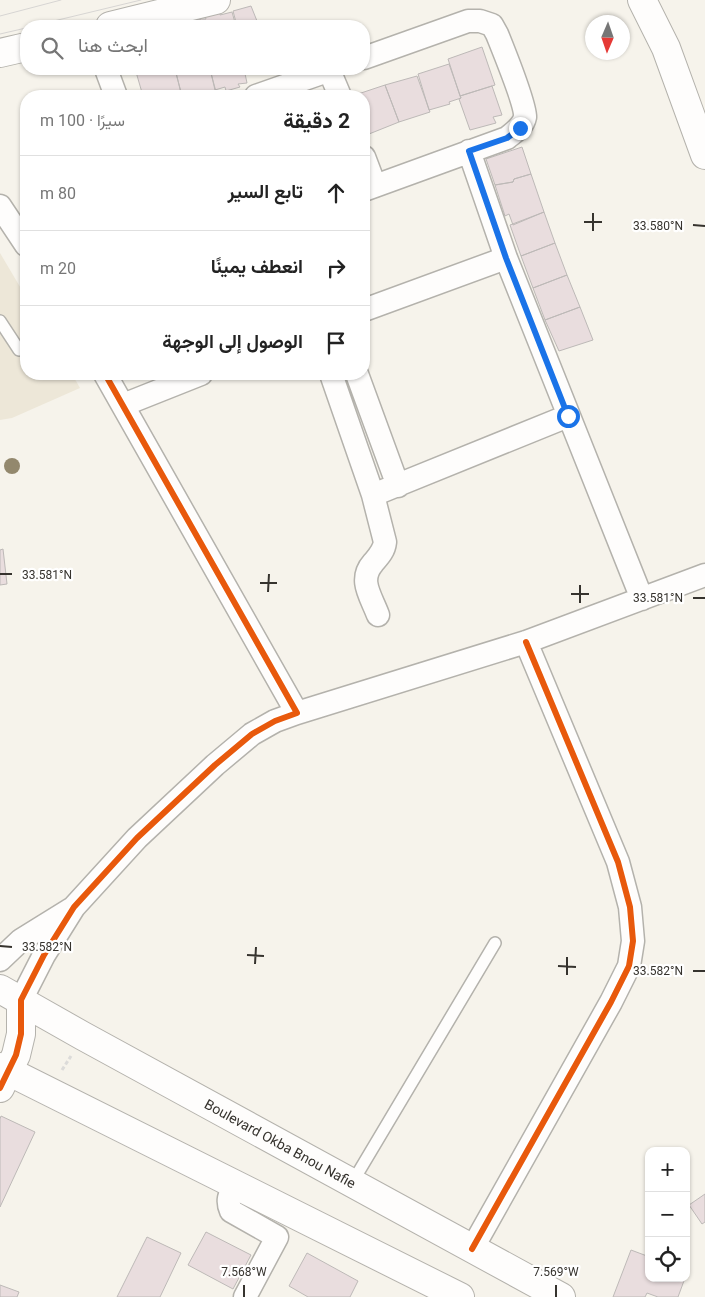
<!DOCTYPE html>
<html lang="ar">
<head>
<meta charset="utf-8">
<style>
	body { margin:0; font-family:Roboto,Vazirmatn,sans-serif; background:#f6f6f6; color:#222; direction:rtl }
	.controls { position:absolute; right:15px; bottom:15px; display:grid; overflow:hidden; border-radius:10px; box-shadow:0 1px 4px #0004 }
	.controls button { width:45px; height:45px; display:grid; place-items:center; padding:0; border:0; border-bottom:1px solid #e0e0e0; background:#fff; color:#222; font:25px sans-serif }
	.compass { position:absolute; left:585px; top:15px; width:45px; height:45px; border-radius:50%; background:#fff; box-shadow:0 1px 4px #0004; rotate:182deg }
	.stop { position:absolute; width:15px; height:15px; margin:-11px; border:4px solid #1a73e8; border-radius:50%; background:#fff }
	.stop.end { background:#1a73e8; border-color:#fff; box-shadow:0 1px 5px #0008 }
	.list { margin:0; padding:0; list-style:none }
	h2 { display:flex; justify-content:space-between; align-items:center; height:65px; margin:0; padding:0 20px; font-size:21px }
	h2 small { font-size:16px; font-weight:400; color:#767676 }
	.list li { display:grid; grid-template-columns:32px 1fr auto; gap:15px; align-items:center; box-sizing:border-box; height:75px; padding:0 20px; border-top:1px solid #e0e0e0 }
	.list b { display:block; font-size:19px; white-space:nowrap }
	.list em { font-size:16px; font-style:normal; color:#767676 }
	.icon { flex:none; width:28px; height:28px; fill:none; stroke:currentColor; stroke-width:2; stroke-linecap:round; stroke-linejoin:round }
	.map { position:relative; flex:none; width:705px; height:1297px; overflow:hidden; direction:ltr }
	.search { position:absolute; background:#fff; box-shadow:0 1px 4px #0004; left:20px; top:20px; width:350px; height:55px; display:flex; align-items:center; gap:12px; box-sizing:border-box; padding:0 18px; border-radius:20px; color:#767676; font-size:19px }
	.panel { position:absolute; background:#fff; box-shadow:0 1px 4px #0004; left:20px; top:90px; width:350px; height:290px; border-radius:20px; direction:rtl }
	.map>svg:first-child { display:block }
</style>
</head>
<body>
<div class="map">
<svg width="705" height="1297" viewBox="0 0 705 1297">
	<rect width="100%" height="100%" fill="#f6f3eb"/>
	<path fill="#ede7d8" d="M 0,253 L 26,297 L 26,374 L 72,374 L 80,388 L 12,418 L 0,420 Z"/>
	<path fill="#e9ddde" stroke="#bdb9b7" d="M 251,6 L 259,26 L 237,26 L 233,11 Z
		M 220,12 L 220,15 L 232,12 L 236,26 L 201,26 L 200,19 L 206,19 L 205,16 Z
		M 200,19 L 201,26 L 168,26 Z
		M 482,47 L 495,85 L 460,96 L 448,59 Z
		M 449,64 L 461,98 L 449,102 L 450,104 L 429,110 L 418,74 Z
		M 153,69 L 175,69 L 182,96 L 143,96 L 136,72 Z
		M 175,69 L 210,69 L 216,92 L 200,96 L 186,96 L 181,93 Z
		M 210,69 L 244,69 L 247,83 L 238,84 L 240,87 L 226,91 L 225,87 L 215,90 Z
		M 417,76 L 430,112 L 399,122 L 385,85 Z
		M 385,85 L 399,122 L 364,136 L 364,96 L 352,96 Z
		M 492,86 L 502,115 L 493,117 L 496,123 L 470,130 L 459,99 L 461,98 L 460,96 Z
		M 522,147 L 531,174 L 514,179 L 513,182 L 495,185 L 486,159 Z
		M 531,174 L 544,212 L 513,225 L 509,214 L 505,216 L 495,185 L 513,182 L 514,179 Z
		M 544,212 L 555,243 L 521,256 L 510,225 Z
		M 555,243 L 567,275 L 533,288 L 521,256 Z
		M 567,275 L 580,307 L 545,320 L 533,288 Z
		M 580,307 L 593,340 L 559,351 L 545,320 Z
		M 3,549 L 7,584 L 0,585 L 0,550 Z
		M 1,1116 L 35,1132 L 0,1207 L 0,1119 Z
		M 705,1194 L 705,1222 L 702,1224 L 689,1205 Z
		M 206,1232 L 251,1255 L 233,1289 L 188,1265 Z
		M 147,1237 L 181,1253 L 160,1297 L 117,1297 Z
		M 631,1250 L 647,1256 L 649,1251 L 649,1278 L 685,1278 L 678,1297 L 658,1297 L 647,1293 L 645,1297 L 613,1297 Z
		M 307,1253 L 358,1281 L 350,1297 L 308,1297 L 289,1286 Z
		M 0,1285 L 19,1292 L 17,1297 L 0,1297 Z"/>
	<g fill="none" stroke-linecap="round" stroke-linejoin="round">
		<g stroke="#b4b2ac" stroke-width="14">
			<path id="lane" d="M 0,321 L 19,350 L 26,346
				M 352,1183 L 495,943"/>
		</g>
		<g stroke="#b4b2ac" stroke-width="25">
			<path id="street" d="M 364,58 L 468,21 L 480,21 L 492,25 L 497,34 C 503,49 526,105 525,117 C 523,127 514,132 507,138 L 364,190
				M 106,69 L 116,96
				M 329,70 L 340,96
				M 256,96 L 333,69
				M 469,151 L 506,258 L 642,599
				M 364,157 L 375,186
				M 0,206 L 26,245
				M 364,310 L 506,258
				M 331,374 L 373,495 L 385,542 C 384,551 379,556 373,563 C 358,580 371,596 378,615
				M 357,374 L 398,486
				M 123,405 L 201,374
				M 373,495 L 568,416
				M 297,713 L 526,642 L 705,575
				M 0,960 L 21,940 L 71,909
				M 21,1000 L 44,955 L 74,907 L 137,838 L 215,765 L 252,734 L 275,721 L 297,713 L 105,374
				M 235,1184 C 230,1194 226,1200 231,1211 L 277,1237 L 245,1297
				M 472,1249 L 611,1002 L 629,966 L 633,941 L 630,907 L 618,862 L 526,642"/>
		</g>
		<g stroke="#b4b2ac" stroke-width="30">
			<path id="secondary" d="M 642,0 L 666,48 L 705,155
				M 0,1088 L 16,1055 L 21,1034 L 21,1000"/>
		</g>
		<g stroke="#b4b2ac" stroke-width="30">
			<g id="primary">
				<path d="M 110,26 L 216,0"/>
				<path d="M 0,53 L 26,47"/>
				<path id="s1" d="M 0,989 L 83,1036 L 561,1297"/>
				<path d="M 0,1067 L 460,1297"/>
			</g>
		</g>
		<path stroke="#dcdbd9" stroke-width="3" stroke-dasharray="4 2.5" stroke-linecap="butt" d="M 62,1070 L 71,1056"/>
		<use href="#lane" stroke="#fefdfc" stroke-width="11"/>
		<use href="#street" stroke="#fefdfc" stroke-width="22"/>
		<use href="#secondary" stroke="#fefdfc" stroke-width="28"/>
		<use href="#primary" stroke="#fefdfc" stroke-width="28"/>
		<path stroke="#d7d5d3" stroke-width="1" d="M 0,16 L 61,0
			M 33,26 L 141,0
			M 0,34 L 26,28"/>
		<g stroke="#fff" stroke-width="9">
			<path id="cycleway" d="M 0,1088 L 16,1055 L 21,1034 L 21,1000 L 44,955 L 74,907 L 137,838 L 215,765 L 252,734 L 275,721 L 297,713 L 105,374
				M 472,1249 L 611,1002 L 629,966 L 633,941 L 630,907 L 618,862 L 526,642"/>
		</g>
		<use href="#cycleway" stroke="#e8590c" stroke-width="6"/>
	</g>
	<circle fill="#93886d" cx="12" cy="466" r="8"/>
	<g fill="none" stroke-linecap="round" stroke-linejoin="round">
		<path stroke="#1a73e8" stroke-width="6" d="M 520,128 L 507,138 L 469,151 L 506,258 L 568,416"/>
	</g>
	<path fill="none" stroke="#36332e" stroke-width="2" d="M 584,222 L 602,222M 693,225 L 705,226M 593,231 L 593,213M 0,574 L 12,574M 260,583 L 277,583M 268,592 L 269,574M 571,594 L 589,594M 693,598 L 705,598M 580,603 L 580,585M 0,946 L 12,947M 247,955 L 264,956M 255,964 L 256,947M 558,966 L 576,967M 693,971 L 705,971M 567,975 L 567,957M 244,1297 L 244,1285M 556,1297 L 556,1285"/>
	<g text-anchor="middle" stroke-width="4.5" stroke-linejoin="round" paint-order="stroke">
		<g font-size="14" fill="#36332e" stroke="#fff">
			<text dy="5" stroke="none"><textPath href="#s1" startOffset="320">Boulevard Okba Bnou Nafie</textPath></text>
		</g>
	</g>
	<g font-size="12" text-anchor="middle" fill="#36332e" stroke="#fff" stroke-width="4.5" stroke-linejoin="round" paint-order="stroke">
		<text x="658" y="230">33.580°N</text>
		<text x="47" y="579">33.581°N</text>
		<text x="658" y="602">33.581°N</text>
		<text x="47" y="951">33.582°N</text>
		<text x="658" y="975">33.582°N</text>
		<text x="244" y="1276">7.568°W</text>
		<text x="556" y="1276">7.569°W</text>
	</g>
</svg>
<div class="controls">
<button>+</button>
<button>−</button>
<button><svg class="icon" aria-label="locate" viewBox="0 0 24 24"><circle cx="12" cy="12" r="6"/><path d="M12 2v4M12 18v4M2 12h4M18 12h4"/></svg></button>
</div>
<svg class="compass" viewBox="-18 -18 36 36"><path d="M0-13l5 13h-10z" fill="#e53935"/><path d="M0 13l5-13h-10z" fill="#767676"/></svg>
<div class="stop" style="left:568px;top:416px"></div>
<div class="stop end" style="left:520px;top:128px"></div>
<div class="search"><svg class="icon" aria-label="search" viewBox="0 0 24 24"><circle cx="10" cy="10" r="6"/><path d="M15 15l6 6"/></svg>ابحث هنا</div>
<section class="panel">
<h2>2 دقيقة<small>سيرًا · 100 m</small></h2>
<ul class="list">
<li><svg class="icon" aria-label="ahead" viewBox="0 0 24 24"><path d="M12 20V5M6 11l6-6 6 6"/></svg><div><b>تابع السير</b></div><em>80 m</em></li>
<li><svg class="icon" aria-label="right" viewBox="0 0 24 24"><path d="M7 20v-9h11M14 6l5 5-5 5"/></svg><div><b>انعطف يمينًا</b></div><em>20 m</em></li>
<li><svg class="icon" aria-label="arrive" viewBox="0 0 24 24"><path d="M6 21V4h12l-3 4 3 4H6"/></svg><div><b>الوصول إلى الوجهة</b></div></li>
</ul>
</section>
</div>
</body>
</html>
